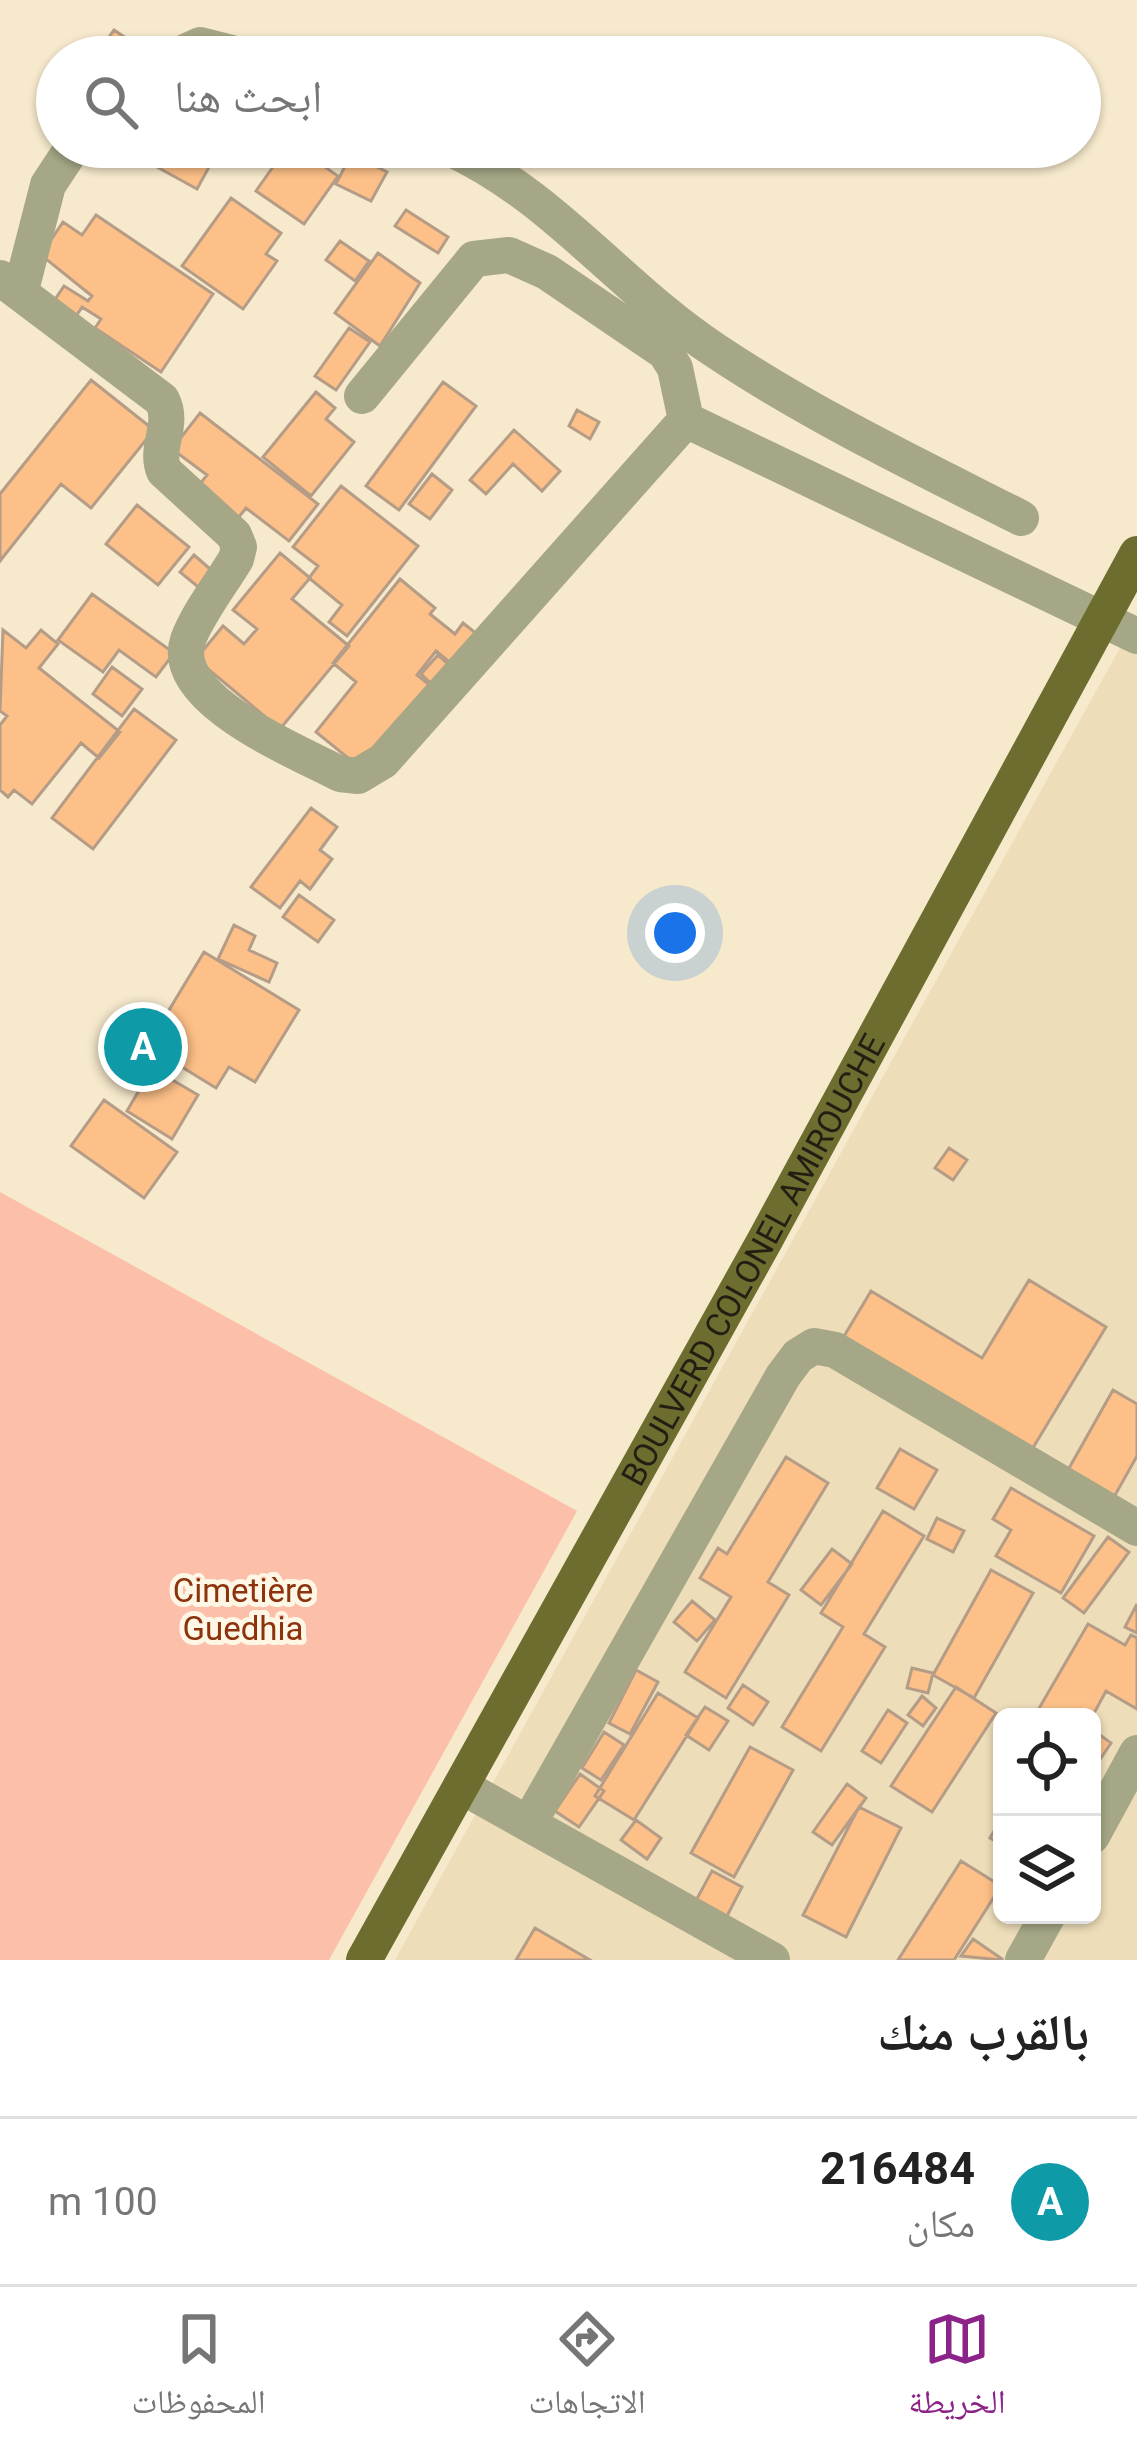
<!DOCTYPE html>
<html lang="ar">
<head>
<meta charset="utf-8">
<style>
  :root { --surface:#fff; --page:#f2f2f2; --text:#222; --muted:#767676; --line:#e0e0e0; --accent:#8c2388 }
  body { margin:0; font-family:Roboto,"Noto Naskh Arabic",sans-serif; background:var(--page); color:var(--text); direction:rtl }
  .controls { position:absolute; right:36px; bottom:36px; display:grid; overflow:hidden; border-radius:18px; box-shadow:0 3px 9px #0004 }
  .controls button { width:108px; height:108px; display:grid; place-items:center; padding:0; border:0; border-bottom:3px solid var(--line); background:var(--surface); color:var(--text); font:60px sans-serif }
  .you { position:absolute; left:675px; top:933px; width:42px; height:42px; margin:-30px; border:9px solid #fff; border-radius:50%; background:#1a73e8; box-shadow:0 0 0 18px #1a73e833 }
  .badge { display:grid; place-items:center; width:78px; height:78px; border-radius:50%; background:var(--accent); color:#fff; font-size:39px; font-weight:700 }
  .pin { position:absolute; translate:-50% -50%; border:6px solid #fff; box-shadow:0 3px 12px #0006 }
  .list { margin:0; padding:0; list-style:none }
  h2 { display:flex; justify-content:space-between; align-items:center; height:156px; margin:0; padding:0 48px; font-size:51px }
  h2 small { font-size:39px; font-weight:400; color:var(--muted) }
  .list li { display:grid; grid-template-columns:78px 1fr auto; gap:36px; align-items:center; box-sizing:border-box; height:168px; padding:0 48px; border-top:3px solid var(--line) }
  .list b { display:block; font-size:45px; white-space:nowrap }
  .list p { margin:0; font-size:39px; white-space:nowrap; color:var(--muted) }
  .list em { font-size:39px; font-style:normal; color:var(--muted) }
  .icon { flex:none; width:66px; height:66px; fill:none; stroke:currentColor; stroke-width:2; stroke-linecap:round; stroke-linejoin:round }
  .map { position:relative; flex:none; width:1137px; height:1960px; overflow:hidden; direction:ltr }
  .search { position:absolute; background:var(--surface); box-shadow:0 3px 9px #0004; left:36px; right:36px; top:36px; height:132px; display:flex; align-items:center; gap:30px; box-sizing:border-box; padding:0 42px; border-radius:66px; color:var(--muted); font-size:45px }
  .sheet { height:324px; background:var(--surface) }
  nav { display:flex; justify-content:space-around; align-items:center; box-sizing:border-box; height:168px; border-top:3px solid var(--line); background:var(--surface); font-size:33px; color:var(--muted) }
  nav a { display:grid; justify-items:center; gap:6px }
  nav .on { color:var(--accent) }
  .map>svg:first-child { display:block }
  .built { fill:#edddb9; fill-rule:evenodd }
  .green { fill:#fcbfa9 }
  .building { fill:#fdc088; stroke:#b49c87; stroke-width:3 }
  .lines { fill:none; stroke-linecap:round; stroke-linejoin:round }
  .minor { stroke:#a5a786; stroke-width:36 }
  .major { stroke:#6c6d2e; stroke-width:36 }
  .labels { text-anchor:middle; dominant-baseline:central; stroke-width:10; stroke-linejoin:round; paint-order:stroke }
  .street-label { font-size:33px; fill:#231e14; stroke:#fff7e5 }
  .park-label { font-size:33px; fill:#8c320c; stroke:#fff7e5 }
</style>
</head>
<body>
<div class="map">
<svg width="1137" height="1960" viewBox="0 0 1137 1960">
  <rect width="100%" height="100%" fill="#f6e9cc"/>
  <path class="built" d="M1137,617V1960H395ZM1002,1717H1092V1915H1002Z"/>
  <path class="green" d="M0,1192L577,1511L329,1960H0Z"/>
  <path class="building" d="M114,30L138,46L131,57H95Z
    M188,147H220L197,189L157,167L167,149L182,157Z
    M287,147H296L338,176L304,224L256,191Z
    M351,154L387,172L371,201L336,184Z
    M231,198L281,233L266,254L277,261L243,309L182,266Z
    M406,210L448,237L438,253L395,226Z
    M96,215L213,294L161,372L95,328L101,319L82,307L73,321L50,307L64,286L88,301L92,296L41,255L63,222L82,235Z
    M340,241L369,261L355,281L326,260Z
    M378,253L420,283L380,346L335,313Z
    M349,328L370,342L336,390L315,376Z
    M91,380L154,430L91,508L61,484L0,561V494Z
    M443,382L476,406L399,510L366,486Z
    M316,392L335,408L326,419L354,442L311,496L263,457Z
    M577,410L599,422L590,439L569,426Z
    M200,413L318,504L289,541L246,508L231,527L191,495L207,475L172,449Z
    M514,430L560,471L542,491L513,464L486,494L470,480Z
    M432,474L452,490L430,519L409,504Z
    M341,486L418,546L347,636L329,622L342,605L309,578L318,566L293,547Z
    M137,505L189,547L158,585L106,544Z
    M280,553L310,578L292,599L349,646L280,729L196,659L223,626L244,644L257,629L233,610Z
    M194,555L217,575L203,591L180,572Z
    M400,579L435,608L430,614L455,634L463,623L482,638L458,669L436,651L417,675L436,690L368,774L316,732L356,682L333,663Z
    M92,594L174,653L156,677L119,650L103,672L58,640Z
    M3,630L26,648L41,630L58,644L39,668L120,732L99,758L81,743L32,804L14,790L8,797L0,790V725L7,716L0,711Z
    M438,655L452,668L435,687L421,674Z
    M112,667L142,689L122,716L93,694Z
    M134,709L176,740L93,849L52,818Z
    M311,808L337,827L320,850L332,859L310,889L300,881L280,908L251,887Z
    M299,895L334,920L318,942L283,917Z
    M234,925L255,936L249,950L277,963L269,982L218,959Z
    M204,952L299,1010L255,1082L229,1067L216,1088L177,1064L184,1053L154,1035Z
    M152,1068L198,1095L172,1139L127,1111Z
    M104,1100L177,1152L144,1198L71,1146Z
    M949,1148L967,1160L953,1180L935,1168Z
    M1029,1280L1106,1327L1028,1456L840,1343L871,1291L982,1358Z
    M1113,1390L1137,1404V1456L1114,1497L1068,1470Z
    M900,1449L937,1470L914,1509L877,1488Z
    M786,1457L828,1483L768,1582L789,1595L726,1698L685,1672L731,1597L700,1578L718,1548L727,1554Z
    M1011,1488L1094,1536L1061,1593L996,1556L1011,1530L993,1519Z
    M883,1511L924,1536L864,1634L885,1647L821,1751L782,1727L843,1627L821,1613Z
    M937,1518L964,1531L953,1552L927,1539Z
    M1108,1537L1129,1552L1084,1613L1063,1598Z
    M832,1549L852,1564L821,1605L801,1590Z
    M991,1570L1033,1593L974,1698L933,1675Z
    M692,1601L715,1620L697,1641L674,1622Z
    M1137,1604V1633L1125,1627Z
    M1088,1624L1125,1645L1131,1635L1137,1638V1709L1106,1691L1092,1717H1034Z
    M912,1668L933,1673L928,1693L907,1688Z
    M636,1670L658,1682L630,1734L609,1723Z
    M743,1685L768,1702L753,1725L728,1708Z
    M956,1687L996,1713L932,1812L891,1786Z
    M658,1693L698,1718L634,1820L595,1796Z
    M922,1696L936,1708L923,1726L908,1715Z
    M705,1707L728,1721L709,1750L686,1735Z
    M888,1710L907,1723L881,1763L862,1751Z
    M1092,1729L1111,1743L1099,1761L1092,1756Z
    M604,1732L624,1745L601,1780L582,1768Z
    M750,1747L793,1770L734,1877L691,1853Z
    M580,1774L604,1791L579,1827L555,1811Z
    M847,1784L866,1798L832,1845L813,1832Z
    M859,1807L901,1828L846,1937L803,1915Z
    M1002,1818V1845L990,1838Z
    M636,1820L661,1838L647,1859L621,1840Z
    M961,1861L1001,1886L954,1960H898Z
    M712,1871L742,1887L725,1920L694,1904Z
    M535,1928L590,1960H516Z
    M973,1939L1002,1959L1001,1960L961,1956Z"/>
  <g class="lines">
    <path class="minor" d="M174,57L200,45L247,57
      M447,147C552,194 621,289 716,351C812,415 918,466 1021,518
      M0,278L162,400C175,425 154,447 164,471L234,535L239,547L236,559C221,584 198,613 188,640C168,700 299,752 340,774L358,776L383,761L686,420L1137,636
      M21,290L48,185L73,147
      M362,396L474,259L509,255L547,272L665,352L675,368L686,420
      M461,1786L772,1960
      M529,1823L783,1376L798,1356L814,1346L835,1350L1137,1528
      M1092,1836L1137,1753
      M1023,1960L1048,1915"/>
    <path class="major" id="s1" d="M364,1960L765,1240L1137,554"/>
  </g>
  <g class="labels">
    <g class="street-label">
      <text stroke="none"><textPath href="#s1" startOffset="801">BOULVERD COLONEL AMIROUCHE</textPath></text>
    </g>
    <g class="park-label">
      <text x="243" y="1590">Cimetière<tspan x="243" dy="38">Guedhia</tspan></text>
    </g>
  </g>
</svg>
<div class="controls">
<button><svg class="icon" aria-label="locate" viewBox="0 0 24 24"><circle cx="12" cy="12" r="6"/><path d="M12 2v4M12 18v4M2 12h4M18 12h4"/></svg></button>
<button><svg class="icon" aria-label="layers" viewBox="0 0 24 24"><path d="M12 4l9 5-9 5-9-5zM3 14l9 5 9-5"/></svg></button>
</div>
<div class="you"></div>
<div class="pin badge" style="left:143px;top:1047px;background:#0f9aa8">A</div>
<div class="search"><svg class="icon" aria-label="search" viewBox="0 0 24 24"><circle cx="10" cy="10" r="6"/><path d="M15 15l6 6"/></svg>ابحث هنا</div>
</div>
<section class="sheet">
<h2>بالقرب منك<small></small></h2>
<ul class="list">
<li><span class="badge" style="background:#0f9aa8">A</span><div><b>216484</b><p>مكان</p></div><em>100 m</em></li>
</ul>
</section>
<nav>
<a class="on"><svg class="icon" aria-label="map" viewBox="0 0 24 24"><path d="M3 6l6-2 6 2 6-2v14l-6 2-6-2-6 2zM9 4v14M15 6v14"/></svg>الخريطة</a>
<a><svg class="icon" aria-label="directions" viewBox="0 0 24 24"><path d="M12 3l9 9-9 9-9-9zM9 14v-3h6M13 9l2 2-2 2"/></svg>الاتجاهات</a>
<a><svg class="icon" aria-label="saved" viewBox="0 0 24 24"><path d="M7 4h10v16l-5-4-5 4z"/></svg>المحفوظات</a>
</nav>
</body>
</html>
